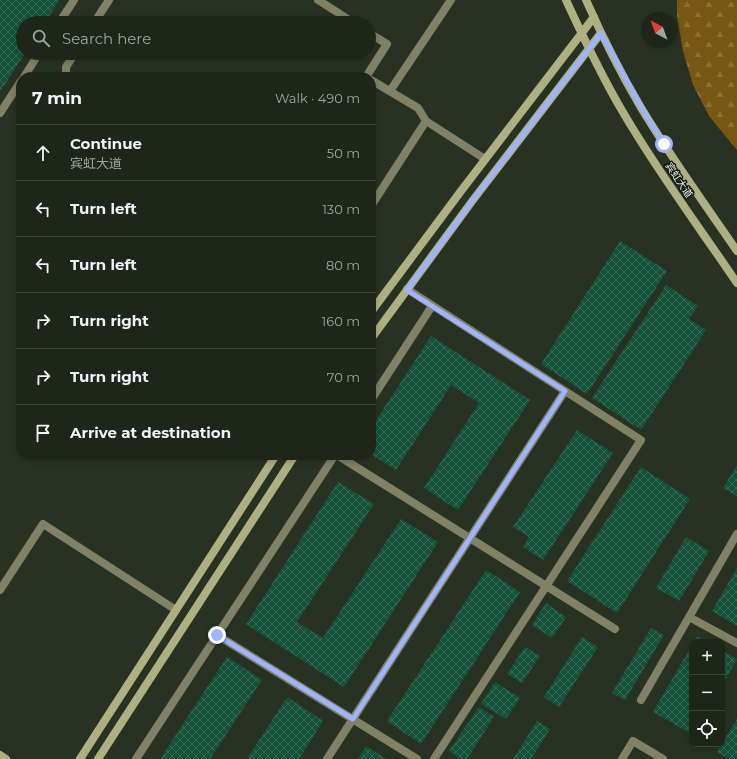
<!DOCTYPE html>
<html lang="en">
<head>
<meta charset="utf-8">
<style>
  :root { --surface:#1e261a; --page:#2b3227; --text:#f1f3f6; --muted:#a1a5a2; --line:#3c4339 }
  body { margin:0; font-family:Montserrat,"Noto Sans SC",sans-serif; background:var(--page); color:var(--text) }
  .controls { position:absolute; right:12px; bottom:12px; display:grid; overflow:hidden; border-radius:8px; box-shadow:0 2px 6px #0003 }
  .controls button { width:36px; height:36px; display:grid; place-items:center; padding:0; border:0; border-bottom:1px solid var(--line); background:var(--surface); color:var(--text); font:20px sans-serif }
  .compass { position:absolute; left:641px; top:12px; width:36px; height:36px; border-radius:50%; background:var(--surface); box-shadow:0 2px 6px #0003; rotate:319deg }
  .stop { position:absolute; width:12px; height:12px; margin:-9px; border:3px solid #a0b3fd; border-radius:50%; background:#fff }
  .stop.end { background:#a0b3fd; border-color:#fff; box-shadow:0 1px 4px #0008 }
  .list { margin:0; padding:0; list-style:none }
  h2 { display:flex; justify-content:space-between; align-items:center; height:52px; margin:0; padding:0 16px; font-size:17px }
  h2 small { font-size:13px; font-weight:400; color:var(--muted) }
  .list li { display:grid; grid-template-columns:26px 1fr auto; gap:12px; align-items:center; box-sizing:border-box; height:56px; padding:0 16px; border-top:1px solid var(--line) }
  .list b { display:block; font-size:15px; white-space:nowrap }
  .list p { margin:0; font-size:13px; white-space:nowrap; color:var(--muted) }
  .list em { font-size:13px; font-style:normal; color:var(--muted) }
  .icon { flex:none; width:22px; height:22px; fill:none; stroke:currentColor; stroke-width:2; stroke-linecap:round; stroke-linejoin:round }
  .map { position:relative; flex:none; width:737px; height:759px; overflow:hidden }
  .search { position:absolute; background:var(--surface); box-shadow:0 2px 6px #0003; left:16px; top:16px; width:360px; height:44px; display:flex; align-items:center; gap:10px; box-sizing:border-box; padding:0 14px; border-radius:22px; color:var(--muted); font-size:15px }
  .panel { position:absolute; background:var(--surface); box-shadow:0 2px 6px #0003; left:16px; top:72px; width:360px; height:388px; border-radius:16px }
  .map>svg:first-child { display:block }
  .forest { fill:url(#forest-firs) }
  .building { fill:url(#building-cross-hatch) }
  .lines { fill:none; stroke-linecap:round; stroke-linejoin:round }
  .lane { stroke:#818165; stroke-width:8 }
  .secondary { stroke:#afb082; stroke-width:8 }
  .route { stroke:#a0b3fd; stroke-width:5 }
  .labels { text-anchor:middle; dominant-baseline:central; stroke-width:3; stroke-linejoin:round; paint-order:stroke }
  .street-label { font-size:10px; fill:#ecf3e9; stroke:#141911 }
</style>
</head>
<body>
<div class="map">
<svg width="737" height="759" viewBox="0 0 737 759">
  <defs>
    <pattern id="forest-firs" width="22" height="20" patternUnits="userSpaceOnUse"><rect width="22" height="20" fill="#785712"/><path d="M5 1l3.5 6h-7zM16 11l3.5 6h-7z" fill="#8b7034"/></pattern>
    <pattern id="building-cross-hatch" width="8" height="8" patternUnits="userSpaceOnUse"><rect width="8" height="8" fill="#14513a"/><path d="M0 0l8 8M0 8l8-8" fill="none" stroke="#366a56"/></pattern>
  </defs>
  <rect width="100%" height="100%" fill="#283223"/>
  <path class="forest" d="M677,0H737V150L709,116L693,85L683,51L677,17Z"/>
  <path class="building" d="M0,0H59L45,23H23V53H25L0,92Z
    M620,241L667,271L587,394L541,364Z
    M666,285L698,306L689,319L706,330L641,430L592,398Z
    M431,336L530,400L458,510L424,488L479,403L451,385L396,470L371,454V428Z
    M577,430L613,453L543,560L523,547L529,537L513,527Z
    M737,465V496L723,488Z
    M641,467L690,499L617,613L567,581Z
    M338,482L374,504L297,622L323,638L401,519L438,542L344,687L246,624Z
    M686,537L709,551L679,601L656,588Z
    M737,568V626L712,611Z
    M486,570L520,592L421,744L387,721Z
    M546,603L566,617L552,638L532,625Z
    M651,628L664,635L625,700L612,693Z
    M697,636L707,642H694Z
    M582,637L598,647L559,707L544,697Z
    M692,645V734L653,712Z
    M525,647L540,656L522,683L507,674Z
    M722,651L737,659L722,686Z
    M227,657L262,680L210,759H160Z
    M495,682L520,698L506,719L481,704Z
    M287,697L323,721L299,759H247Z
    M479,707L494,717L467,759H461L449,751Z
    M737,719V759H729L717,752Z
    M537,721L550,729L531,759H513Z
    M366,746L386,759H358Z"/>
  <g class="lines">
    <path class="lane" d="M318,0L354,23
      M59,23L74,0
      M94,23L109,0
      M24,77L39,53
      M66,77V67L75,53
      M366,77L387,44L369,33
      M371,80L418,108L426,121L485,159
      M390,91L451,0
      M0,113L21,81
      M371,206L426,121
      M407,289L641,440L434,759
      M371,400L432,306
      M337,455L615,629
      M0,590L43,524L176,610
      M689,617L737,643
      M217,635L417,759
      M641,700L737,534
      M136,759L335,455
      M327,759L565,391
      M622,759L633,741L663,759"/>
    <path class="secondary" d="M566,0C584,39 602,77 624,114C658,172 699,227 737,283
      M586,0C602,36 620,72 640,106C670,156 704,203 737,251
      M371,312L461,191L594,17
      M371,339L473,200L601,33
      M0,755L6,759
      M80,759L276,455
      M98,759L295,455"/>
  </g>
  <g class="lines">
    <path class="route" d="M217,635L353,719L565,391L407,290L473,200L601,33L640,105L664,144"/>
  </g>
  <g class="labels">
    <g class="street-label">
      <text transform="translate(679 180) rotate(56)">宾虹大道</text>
    </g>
  </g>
</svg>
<div class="controls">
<button>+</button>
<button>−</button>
<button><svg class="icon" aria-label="locate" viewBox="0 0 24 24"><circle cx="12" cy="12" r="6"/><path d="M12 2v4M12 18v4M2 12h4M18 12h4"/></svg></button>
</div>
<svg class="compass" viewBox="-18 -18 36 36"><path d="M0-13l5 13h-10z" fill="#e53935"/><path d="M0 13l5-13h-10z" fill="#a1a5a2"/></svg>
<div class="stop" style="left:664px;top:144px"></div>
<div class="stop end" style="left:217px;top:635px"></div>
<div class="search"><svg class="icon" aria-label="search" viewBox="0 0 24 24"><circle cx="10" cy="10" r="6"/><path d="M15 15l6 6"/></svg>Search here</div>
<section class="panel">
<h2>7 min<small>Walk · 490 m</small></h2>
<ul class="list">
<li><svg class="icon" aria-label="ahead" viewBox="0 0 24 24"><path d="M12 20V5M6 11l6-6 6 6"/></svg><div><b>Continue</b><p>宾虹大道</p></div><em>50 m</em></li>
<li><svg class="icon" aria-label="left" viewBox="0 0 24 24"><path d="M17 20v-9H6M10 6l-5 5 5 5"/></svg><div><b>Turn left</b></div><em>130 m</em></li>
<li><svg class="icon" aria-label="left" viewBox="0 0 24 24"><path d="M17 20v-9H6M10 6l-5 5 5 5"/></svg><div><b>Turn left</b></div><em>80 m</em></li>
<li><svg class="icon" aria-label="right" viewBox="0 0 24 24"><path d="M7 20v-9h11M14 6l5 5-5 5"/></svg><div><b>Turn right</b></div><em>160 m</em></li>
<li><svg class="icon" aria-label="right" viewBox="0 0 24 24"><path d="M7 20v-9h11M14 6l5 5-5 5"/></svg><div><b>Turn right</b></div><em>70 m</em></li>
<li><svg class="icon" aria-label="arrive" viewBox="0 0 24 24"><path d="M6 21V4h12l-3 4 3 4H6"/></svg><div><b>Arrive at destination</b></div></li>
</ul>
</section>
</div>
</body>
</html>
